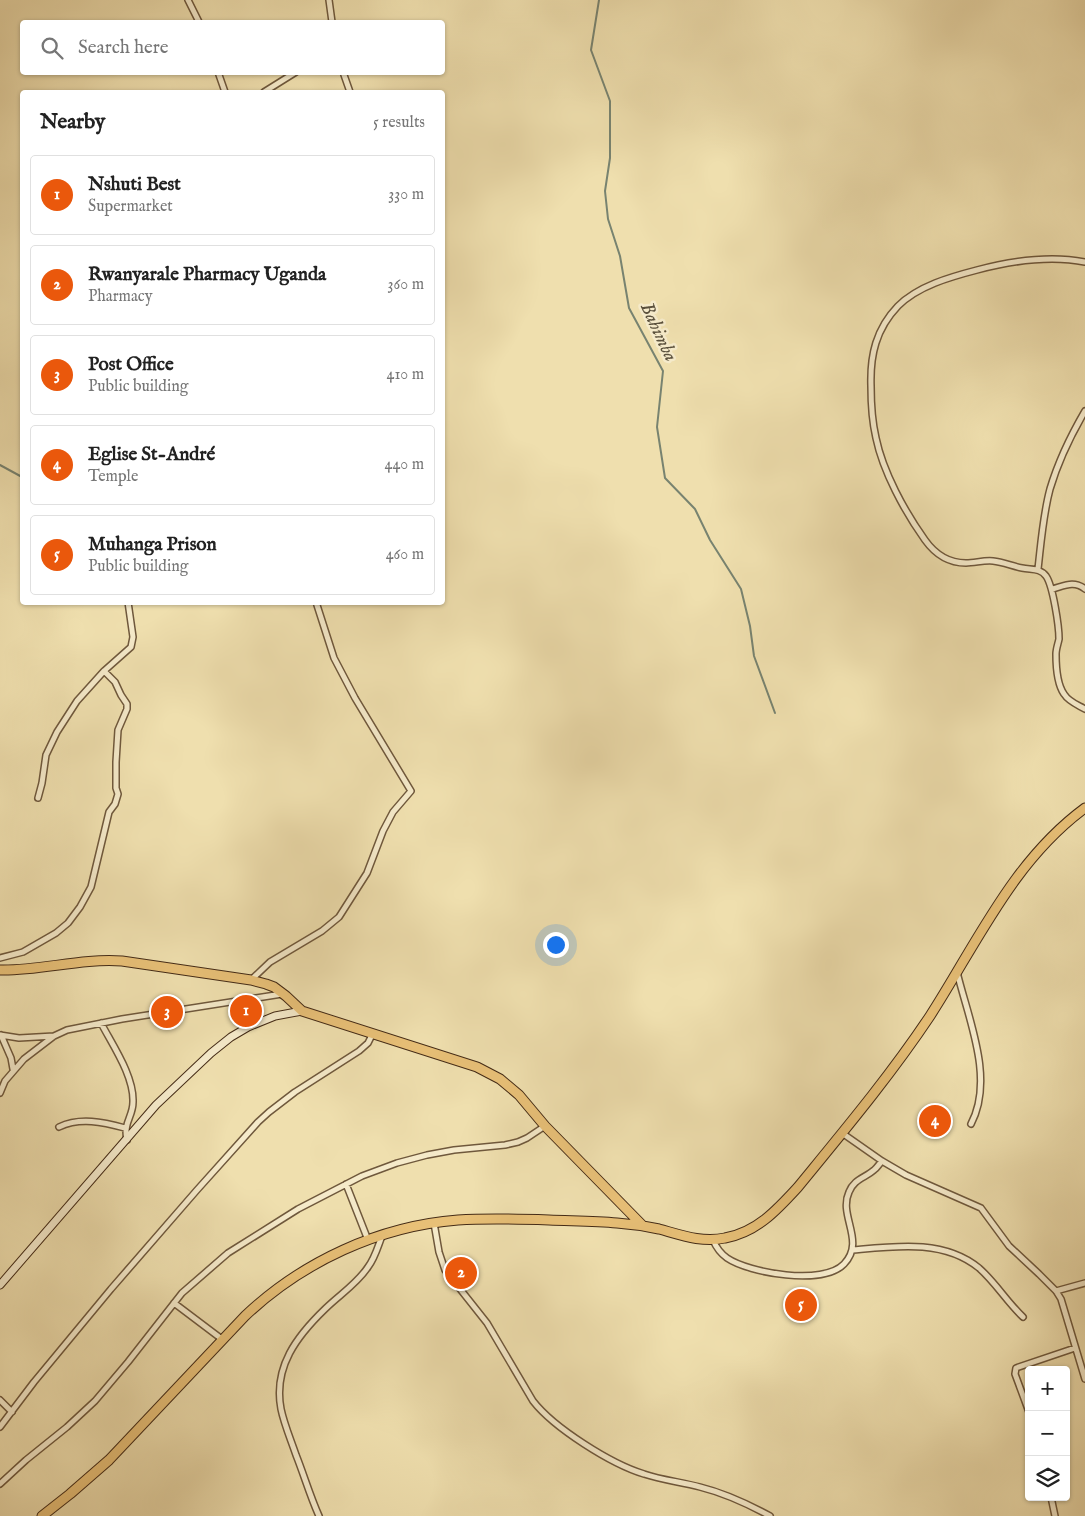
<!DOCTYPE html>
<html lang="en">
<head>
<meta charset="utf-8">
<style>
  :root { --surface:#fff; --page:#f2f2f2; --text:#222; --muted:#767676; --line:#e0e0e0; --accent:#ea580c }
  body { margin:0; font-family:"IM FELL English",serif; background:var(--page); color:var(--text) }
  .controls { position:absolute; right:15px; bottom:15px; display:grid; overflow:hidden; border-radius:5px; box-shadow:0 1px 4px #0004 }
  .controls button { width:45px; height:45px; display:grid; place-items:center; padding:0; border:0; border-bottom:1px solid var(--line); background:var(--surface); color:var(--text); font:25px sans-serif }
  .you { position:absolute; left:555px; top:944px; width:18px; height:18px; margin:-12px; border:4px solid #fff; border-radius:50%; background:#1a73e8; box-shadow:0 0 0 8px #1a73e833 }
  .badge { display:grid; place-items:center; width:32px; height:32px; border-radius:50%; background:var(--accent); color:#fff; font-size:16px; font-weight:700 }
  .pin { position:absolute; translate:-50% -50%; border:2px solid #fff; box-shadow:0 1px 5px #0006 }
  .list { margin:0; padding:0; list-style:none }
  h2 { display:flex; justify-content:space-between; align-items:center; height:65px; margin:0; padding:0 20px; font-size:21px }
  h2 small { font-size:16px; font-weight:400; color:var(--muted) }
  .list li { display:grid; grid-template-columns:32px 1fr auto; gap:15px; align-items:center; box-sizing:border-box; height:80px; margin:0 10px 10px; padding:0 10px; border:1px solid var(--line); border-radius:5px }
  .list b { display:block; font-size:19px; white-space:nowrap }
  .list p { margin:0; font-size:16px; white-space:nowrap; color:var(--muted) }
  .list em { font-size:16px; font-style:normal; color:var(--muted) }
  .icon { flex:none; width:28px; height:28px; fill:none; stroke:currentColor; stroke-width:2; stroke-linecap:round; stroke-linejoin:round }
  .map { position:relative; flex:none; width:1085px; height:1516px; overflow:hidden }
  .search { position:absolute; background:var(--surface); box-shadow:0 1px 4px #0004; left:20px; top:20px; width:425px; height:55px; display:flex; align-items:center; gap:12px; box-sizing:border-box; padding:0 18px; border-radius:5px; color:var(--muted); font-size:19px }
  .panel { position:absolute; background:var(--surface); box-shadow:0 1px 4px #0004; left:20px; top:90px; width:425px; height:515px; border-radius:5px }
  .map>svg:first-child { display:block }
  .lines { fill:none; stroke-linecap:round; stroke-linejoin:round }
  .stream { stroke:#788370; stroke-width:2 }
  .street-casing { stroke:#6f583c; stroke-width:8 }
  .secondary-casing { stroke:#442b16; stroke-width:9 }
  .highway-casing { stroke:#442b16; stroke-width:11 }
  .street { stroke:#f5eaca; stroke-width:5 }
  .secondary { stroke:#f5eaca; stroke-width:7 }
  .highway { stroke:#e8c077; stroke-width:9 }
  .labels { text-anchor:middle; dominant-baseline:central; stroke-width:5; stroke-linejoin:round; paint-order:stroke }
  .water-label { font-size:19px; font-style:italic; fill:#5a503c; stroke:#f5eaca }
</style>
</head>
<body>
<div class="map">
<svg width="1085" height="1516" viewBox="0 0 1085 1516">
  <rect width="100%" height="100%" fill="#efdfae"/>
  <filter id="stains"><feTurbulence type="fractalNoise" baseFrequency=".004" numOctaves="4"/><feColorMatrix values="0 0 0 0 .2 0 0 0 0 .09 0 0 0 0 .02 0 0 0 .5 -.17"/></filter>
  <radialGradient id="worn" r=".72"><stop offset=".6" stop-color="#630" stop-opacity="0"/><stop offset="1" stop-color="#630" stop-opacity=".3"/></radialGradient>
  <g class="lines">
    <path class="stream" d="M599,0L591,50L610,101V158L605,191L608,219L620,256L629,308L663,371L657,427L665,478L695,509L710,540L741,589L750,626L754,656L775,713
      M0,465L22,477"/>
    <defs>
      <path id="street" d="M188,0L199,22
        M329,0L332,22
        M218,72L225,92
        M343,72L350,92
        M264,92L296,72
        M1085,262C1049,255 1011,261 977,270C950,277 918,286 898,306C876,329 870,355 871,386C871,403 872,421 876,438C883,472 905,512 925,540C935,554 949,563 966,563C975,563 984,560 993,561C1003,562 1012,566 1022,568C1032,570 1040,568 1046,576C1053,586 1059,626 1059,639C1058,644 1056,649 1056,654C1056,665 1057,684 1064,694C1069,702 1078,705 1085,709
        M1038,569C1041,543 1043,515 1050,489C1058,462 1071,435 1085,411
        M1052,589C1064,586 1074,580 1085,589
        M38,798L42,783L46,755L57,732L77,701L104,671
        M0,958L23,952L56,933L68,923L80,907L91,887L109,812L115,804L118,794L116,788V762L118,730L127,709V704L121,695L115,682L104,671L131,647L133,637L128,602
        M957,972C968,1018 995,1079 971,1124
        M251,980L270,962L322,931L339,917L367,873L383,831L393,812L411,791L355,698L334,658L316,602
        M101,1023C113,1046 134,1076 133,1102C133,1117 123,1122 127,1140
        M0,1035L19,1038L54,1036
        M1,1035L11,1058L13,1069
        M0,1093L5,1081L24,1059L54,1036L67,1030L122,1019L282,994
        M59,1127C80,1117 103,1122 125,1128
        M842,1133L882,1161L906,1175L981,1208L1009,1246L1039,1274L1056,1291L1061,1299L1085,1379
        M346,1184L368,1240
        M434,1223L439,1252L445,1270L487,1323L533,1401C554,1428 611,1464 644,1474C662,1480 681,1482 700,1487C724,1493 748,1504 770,1516
        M713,1240C716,1247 720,1253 727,1258C749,1273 823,1286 844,1264C866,1241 838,1216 849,1192C854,1179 865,1178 874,1170C877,1168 879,1164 882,1161
        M853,1250C895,1246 944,1239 979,1268C996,1283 1007,1302 1023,1317
        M1056,1291L1085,1283
        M174,1303L223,1340
        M0,1400L12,1412
        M1029,1412L1015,1374L1016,1368L1075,1348
        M0,1427L34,1382L111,1289L197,1190L258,1122L269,1112L295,1092L359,1051L368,1043L373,1033
        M0,1484L26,1460L67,1427L95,1401L128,1362L182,1293L228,1253L298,1209L362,1176L397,1163L427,1155L454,1150L505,1145L518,1142L527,1138L545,1126
        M1051,1497L1055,1516
        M319,1516C310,1496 304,1475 296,1455C291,1440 284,1424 281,1409C273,1367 297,1336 325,1309C339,1295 357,1284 368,1267C375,1258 378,1246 382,1236"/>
      <path id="secondary" d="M0,1285L156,1105L211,1053L231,1037L248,1027L275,1016L302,1011"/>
      <path id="highway" d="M0,970C41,971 80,958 122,961L251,980L266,984L274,987L286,996L302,1011L477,1067L500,1079L519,1095L545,1126L643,1226
        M42,1516L70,1494L109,1460L245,1316C302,1262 379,1226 458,1220C489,1218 519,1219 549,1220C572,1221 595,1221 617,1223C631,1224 645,1226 659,1229C681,1235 702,1243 725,1238C757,1232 777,1210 798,1187C843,1132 890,1076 930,1016C977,943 1013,861 1085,808"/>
    </defs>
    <use href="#street" class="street-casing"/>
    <use href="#secondary" class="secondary-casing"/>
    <use href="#highway" class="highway-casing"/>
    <use href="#street" class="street"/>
    <use href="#secondary" class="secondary"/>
    <use href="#highway" class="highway"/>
  </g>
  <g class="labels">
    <g class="water-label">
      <text transform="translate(658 332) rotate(65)">Bahimba</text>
    </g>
  </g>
  <rect width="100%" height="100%" filter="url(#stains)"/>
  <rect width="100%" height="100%" fill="url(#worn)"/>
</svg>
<div class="controls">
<button>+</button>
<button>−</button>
<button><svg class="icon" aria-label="layers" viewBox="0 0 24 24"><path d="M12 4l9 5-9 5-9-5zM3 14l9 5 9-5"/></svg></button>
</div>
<div class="you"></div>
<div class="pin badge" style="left:246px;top:1011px">1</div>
<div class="pin badge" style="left:461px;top:1273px">2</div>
<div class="pin badge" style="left:167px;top:1012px">3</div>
<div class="pin badge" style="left:935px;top:1121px">4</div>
<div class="pin badge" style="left:801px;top:1305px">5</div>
<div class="search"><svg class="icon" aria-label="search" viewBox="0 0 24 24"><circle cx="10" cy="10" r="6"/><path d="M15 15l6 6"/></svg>Search here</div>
<section class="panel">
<h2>Nearby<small>5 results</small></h2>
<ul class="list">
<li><span class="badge">1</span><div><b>Nshuti Best</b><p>Supermarket</p></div><em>330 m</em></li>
<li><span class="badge">2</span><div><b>Rwanyarale Pharmacy Uganda</b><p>Pharmacy</p></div><em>360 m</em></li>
<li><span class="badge">3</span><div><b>Post Office</b><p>Public building</p></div><em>410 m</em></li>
<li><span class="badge">4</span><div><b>Eglise St-André</b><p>Temple</p></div><em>440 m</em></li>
<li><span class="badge">5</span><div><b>Muhanga Prison</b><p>Public building</p></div><em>460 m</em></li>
</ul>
</section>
</div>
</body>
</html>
